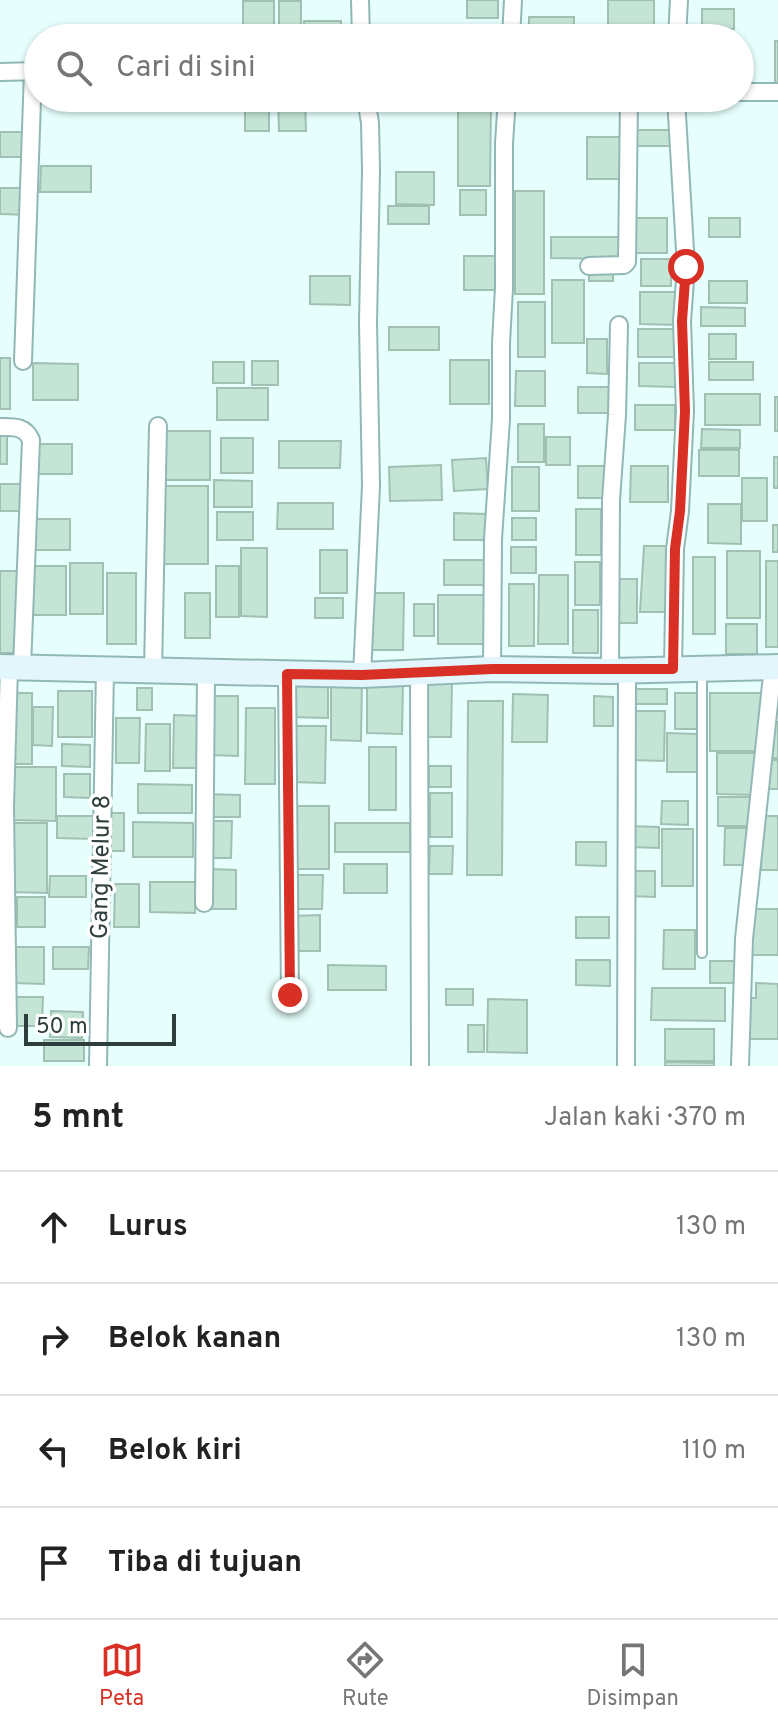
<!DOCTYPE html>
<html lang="id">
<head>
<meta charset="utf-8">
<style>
  :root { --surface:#fff; --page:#f6f6f6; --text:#222; --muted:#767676; --line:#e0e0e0; --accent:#d93025 }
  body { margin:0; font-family:Overpass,sans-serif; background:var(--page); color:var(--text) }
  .scale { position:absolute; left:24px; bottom:20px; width:152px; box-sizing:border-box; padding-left:8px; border:4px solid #2e3e3d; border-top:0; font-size:22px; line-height:28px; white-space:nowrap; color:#2e3e3d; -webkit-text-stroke:6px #fff; paint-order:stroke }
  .stop { position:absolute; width:24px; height:24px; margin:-18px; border:6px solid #d93025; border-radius:50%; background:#fff }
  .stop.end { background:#d93025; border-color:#fff; box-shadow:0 2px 8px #0008 }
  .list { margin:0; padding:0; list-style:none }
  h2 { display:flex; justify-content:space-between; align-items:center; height:104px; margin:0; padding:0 32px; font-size:34px }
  h2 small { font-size:26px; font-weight:400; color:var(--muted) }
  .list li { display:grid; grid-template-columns:52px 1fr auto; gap:24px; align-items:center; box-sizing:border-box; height:112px; padding:0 32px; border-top:2px solid var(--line) }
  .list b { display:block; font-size:30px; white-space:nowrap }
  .list em { font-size:26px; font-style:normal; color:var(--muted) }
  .icon { flex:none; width:44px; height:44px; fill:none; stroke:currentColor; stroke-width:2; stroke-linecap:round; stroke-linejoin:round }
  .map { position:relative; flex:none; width:778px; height:1066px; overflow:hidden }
  .search { position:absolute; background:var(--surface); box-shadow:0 2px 6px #0004; left:24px; right:24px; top:24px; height:88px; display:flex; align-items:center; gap:20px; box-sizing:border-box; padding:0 28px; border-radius:44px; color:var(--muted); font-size:30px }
  .sheet { height:552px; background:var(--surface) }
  nav { display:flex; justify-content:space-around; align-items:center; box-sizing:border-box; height:112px; border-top:2px solid var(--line); background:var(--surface); font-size:22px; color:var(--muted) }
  nav a { display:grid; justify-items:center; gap:4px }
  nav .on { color:var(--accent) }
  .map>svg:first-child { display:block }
  .building { fill:#c4e5d5; stroke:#a0c1b2; stroke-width:2 }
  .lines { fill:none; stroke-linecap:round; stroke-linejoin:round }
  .lane-casing { stroke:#92b8b6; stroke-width:12 }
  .street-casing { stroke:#92b8b6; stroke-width:20 }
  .secondary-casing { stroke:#92b8b6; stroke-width:28 }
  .lane { stroke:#fff; stroke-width:8 }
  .street { stroke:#fff; stroke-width:16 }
  .secondary { stroke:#e3f6fb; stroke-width:24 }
  .route { stroke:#d93025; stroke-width:10 }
  .labels { text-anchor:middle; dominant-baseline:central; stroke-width:7; stroke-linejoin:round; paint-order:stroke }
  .street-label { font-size:24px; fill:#2e3e3d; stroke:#fff }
</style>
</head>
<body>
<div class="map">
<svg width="778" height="1066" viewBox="0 0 778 1066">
  <rect width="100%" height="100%" fill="#e6fefc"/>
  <path class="building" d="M467,0H498V18H467Z
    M608,0H654V26H608Z
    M243,1H274V38H243Z
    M279,1H301V38H279Z
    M702,9H734V29H702Z
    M529,17H574V38H529Z
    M304,21H341V38H304Z
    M775,41H778V83H775Z
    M278,98H305L306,131H279Z
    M245,99H269V131H245Z
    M458,102H491L490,186H458Z
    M632,130H671V146H631Z
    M0,132H30V157H0Z
    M587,137H625V179H587Z
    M41,166H91V192H40Z
    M396,172H434V205L396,204Z
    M0,188H29V215L0,214Z
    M460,190H486V215H460Z
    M515,191H544V294H515Z
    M388,206H429V224H388Z
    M631,218H667V253H631Z
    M709,218H740V237H709Z
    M551,237H622V259L551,258Z
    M464,256H496L495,290H464Z
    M641,259H671V286H641Z
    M589,270H613V281H589Z
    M310,276H350V305L310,304Z
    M552,280H584V343H552Z
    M709,281H747V303H709Z
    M640,292H678V325L640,324Z
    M518,302H545V357H518Z
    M701,307L745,308V326H701Z
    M389,327H439V350H389Z
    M638,329H676V357H638Z
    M709,334H736V359H709Z
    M587,339H607V374L587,373Z
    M0,358H10V409H0Z
    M450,360H489V404H450Z
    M252,361H278V385H252Z
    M213,362H244V383H213Z
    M709,362H753V380H709Z
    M33,363L78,364V400H33Z
    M639,363H676V387L639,386Z
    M516,371H545V406H515Z
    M578,387H610L609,413H578Z
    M217,388H268V420H217Z
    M705,394H760V425H705Z
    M775,397H778V431H775Z
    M635,405H675V430H635Z
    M518,424H544V462H518Z
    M702,429L740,430V448H701Z
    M160,431H210V480H160Z
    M0,432H7V464H0Z
    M546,437H570V465H546Z
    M221,438H253V473H221Z
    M279,441H341L340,468H279Z
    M37,444H72V474H37Z
    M699,450H739V476H699Z
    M774,457H778V488H774Z
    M486,458L488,489L454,491L452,460Z
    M441,465L442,500L390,501L389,467Z
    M578,466H606V498H578Z
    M631,466H668V502H630Z
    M512,467H539V511H512Z
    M742,478H767V521H742Z
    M214,480L252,481V507H214Z
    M0,484H23V511H0Z
    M160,486H208V564H159Z
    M278,503H333V529H277Z
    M708,504H741V544L708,543Z
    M576,509H601V555H576Z
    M217,512H253V540H217Z
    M454,513L486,514V540H454Z
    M512,518H536V540H512Z
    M32,519H70V550H32Z
    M773,525H778V552H773Z
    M644,546H670V612H640Z
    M511,547H536V573H511Z
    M241,548H267V617L241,616Z
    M320,550H347V593H320Z
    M727,551H760V618H727Z
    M693,557H715V634H693Z
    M444,560H487V585H444Z
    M766,561H778V647H766Z
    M575,562H600V605H575Z
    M70,563H103V614H70Z
    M28,566H66V615H28Z
    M216,566H239V617H216Z
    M0,571H21V653H0Z
    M107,573H136V644H107Z
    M539,575H568V644H538Z
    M617,579H637V623H617Z
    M509,584H534V646H509Z
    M185,593H210V638H185Z
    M370,593H404L403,650H370Z
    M438,595H484V644H438Z
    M315,598H343V618H315Z
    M414,604H434V636H414Z
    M573,610H598V653H573Z
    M726,624H757V654H726Z
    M331,678H362L361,741L331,740Z
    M427,680L452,681L451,737H427Z
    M367,682L403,683L402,734L367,733Z
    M290,683L328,684V718L290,717Z
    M137,688H152V710H137Z
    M633,689H667V704H633Z
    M58,691H92V737H58Z
    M11,693H32V764H10Z
    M675,693H697V729H675Z
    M710,693H763L762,751H710Z
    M513,694L548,695L547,742H512Z
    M208,696H238V756L208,755Z
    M594,696L613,697V726H594Z
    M468,701H503L502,875H467Z
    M33,707H53L52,746L33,745Z
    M246,708H275V784H245Z
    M633,711H665L664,761L632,760Z
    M174,715L202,716V768H173Z
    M116,718H140L139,763H116Z
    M768,722H778V758H768Z
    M146,724H170V771H145Z
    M292,726H326L325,783L291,782Z
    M667,733L698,734V772H667Z
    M62,744L90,745V767L62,766Z
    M369,747H396V810H369Z
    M717,753H757V795L717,794Z
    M768,760H778V789H768Z
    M429,766H451V787H429Z
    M10,767H56V821L10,820Z
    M64,774H90V798L64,797Z
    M138,784L192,785V813H138Z
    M430,793H452V837H430Z
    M206,794L240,795V817H206Z
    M718,797H753V826H718Z
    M662,801H688V825L661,824Z
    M294,806H329V869H293Z
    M106,813H124V851H106Z
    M57,816H94V839L57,838Z
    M762,816H778V870H761Z
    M204,821H232L231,858H204Z
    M133,822L193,823V857H133Z
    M9,823H47V893L9,892Z
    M335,823H410V852H335Z
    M630,826L659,827V848L630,847Z
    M725,828H751L750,865H724Z
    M662,829H693V886H662Z
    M576,842H606V866L576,865Z
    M430,846H453L452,874H429Z
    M344,864H387V893H344Z
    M210,869L236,870V909H209Z
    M628,871H655V897L628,896Z
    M291,875H323L322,909H291Z
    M50,876H86V897H49Z
    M150,882H195V913L150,912Z
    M115,884H139V927H114Z
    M17,897H45V927H17Z
    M751,909H778V955H751Z
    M320,915V951H294V916Z
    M576,917H609V938H576Z
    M664,930H695V969H663Z
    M13,947H44V984L13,983Z
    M53,947H89L88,969H53Z
    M576,960H610V986L576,985Z
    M710,961H736V983H710Z
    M328,965L386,966V990H328Z
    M756,983L778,984V1039H747L748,998H756Z
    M652,988H725V1021L651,1020Z
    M446,989H473V1005H446Z
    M12,997H43L42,1026H12Z
    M488,999L527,1000V1053L487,1052Z
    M51,1011L83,1012L82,1038L50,1037Z
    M468,1025H484V1052H468Z
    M665,1029H714V1061H665Z
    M44,1040H84V1061H44Z
    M665,1062L714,1063V1066H665Z"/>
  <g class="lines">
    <defs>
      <path id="lane" d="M702,670V953"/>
      <path id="street" d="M360,0L361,38
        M511,38L513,0
        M677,38L679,0
        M0,72L38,71
        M740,92H778
        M589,266L624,265L627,262L629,98
        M23,361L33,71
        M0,427C14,427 25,426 31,440L22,667
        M492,669L493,539L501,419V343L504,288V143L507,98
        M673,669L675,549L680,511L685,411L682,321L686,267L676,98
        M153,671L158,426
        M610,671L611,500L617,415L619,325
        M419,673L420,1066
        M287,674L290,995
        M362,675L371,486L368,323L371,170L370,123L366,98
        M204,903L206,673
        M8,1028L5,807L9,667
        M98,1066L105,669
        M626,1066L627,671
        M740,1066L744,939L773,666"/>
      <path id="secondary" d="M0,667L362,675L492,669L610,671L778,667"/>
    </defs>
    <use href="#lane" class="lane-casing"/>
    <use href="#street" class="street-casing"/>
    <use href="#secondary" class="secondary-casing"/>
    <use href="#lane" class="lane"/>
    <use href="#street" class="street"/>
    <use href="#secondary" class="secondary"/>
  </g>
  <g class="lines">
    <path class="route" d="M290,995L287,674L362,675L492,669H673L675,549L680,511L685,411L682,321L686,267"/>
  </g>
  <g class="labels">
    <g class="street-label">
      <text transform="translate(102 867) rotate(-89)">Gang Melur 8</text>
    </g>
  </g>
</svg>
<div class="scale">50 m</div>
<div class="stop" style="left:686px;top:267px"></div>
<div class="stop end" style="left:290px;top:995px"></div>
<div class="search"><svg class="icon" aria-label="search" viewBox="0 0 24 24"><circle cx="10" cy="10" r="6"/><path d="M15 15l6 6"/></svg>Cari di sini</div>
</div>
<section class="sheet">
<h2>5 mnt<small>Jalan kaki · 370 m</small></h2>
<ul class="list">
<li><svg class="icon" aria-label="ahead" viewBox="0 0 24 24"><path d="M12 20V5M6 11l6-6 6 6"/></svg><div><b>Lurus</b></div><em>130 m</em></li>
<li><svg class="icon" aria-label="right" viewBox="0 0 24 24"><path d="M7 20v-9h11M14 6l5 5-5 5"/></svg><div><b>Belok kanan</b></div><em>130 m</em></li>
<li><svg class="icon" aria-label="left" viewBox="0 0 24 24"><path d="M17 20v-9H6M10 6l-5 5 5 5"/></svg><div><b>Belok kiri</b></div><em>110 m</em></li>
<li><svg class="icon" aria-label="arrive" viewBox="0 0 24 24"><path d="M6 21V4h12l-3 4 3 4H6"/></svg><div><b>Tiba di tujuan</b></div></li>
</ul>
</section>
<nav>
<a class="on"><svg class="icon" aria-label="map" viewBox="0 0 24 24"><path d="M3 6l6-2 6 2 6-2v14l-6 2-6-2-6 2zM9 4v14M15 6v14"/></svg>Peta</a>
<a><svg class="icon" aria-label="directions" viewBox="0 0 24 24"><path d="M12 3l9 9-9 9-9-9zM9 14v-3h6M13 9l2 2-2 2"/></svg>Rute</a>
<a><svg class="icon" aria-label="saved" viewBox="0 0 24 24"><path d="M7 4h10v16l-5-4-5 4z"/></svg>Disimpan</a>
</nav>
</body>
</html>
